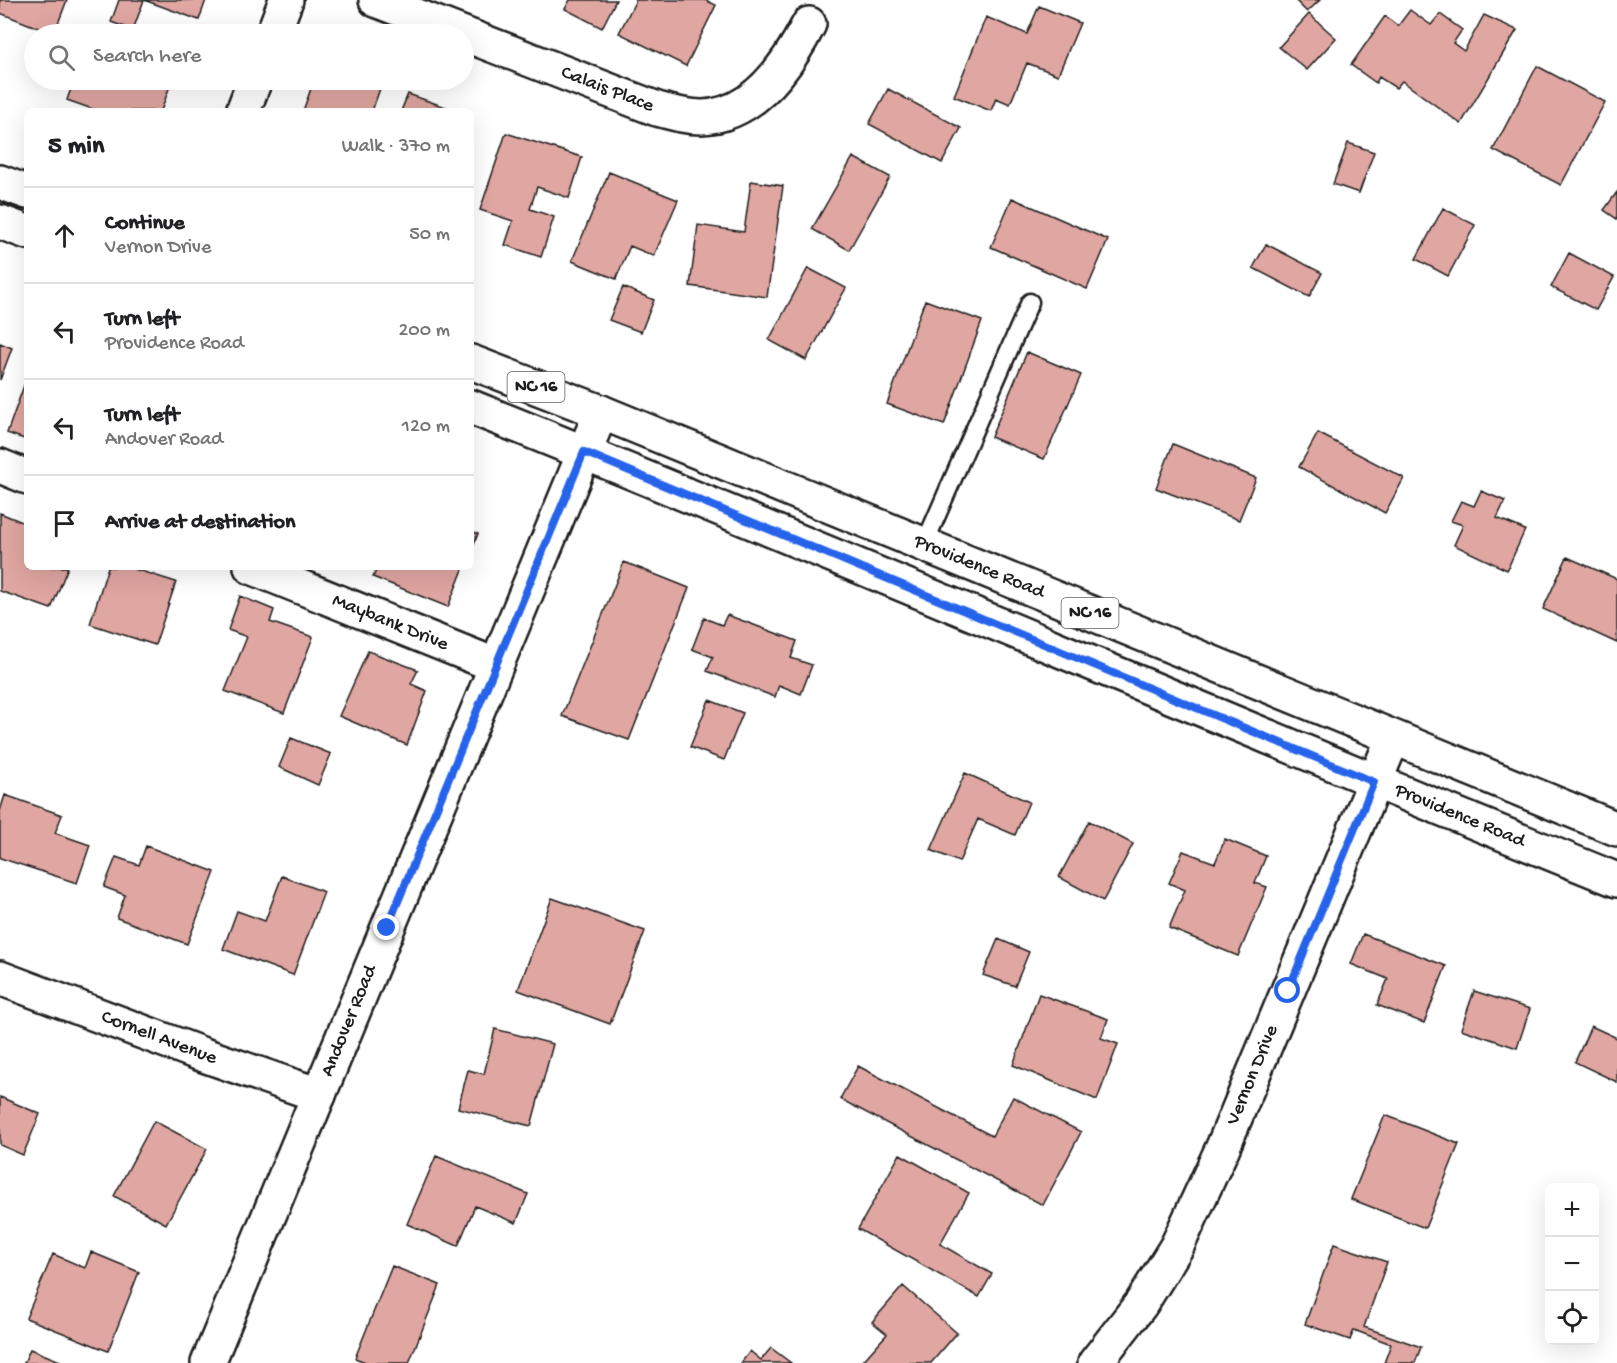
<!DOCTYPE html>
<html lang="en">
<head>
<meta charset="utf-8">
<style>
  :root { --surface:#fff; --page:#f2f2f2; --text:#202124; --muted:#757577; --line:#e0e0e0 }
  body { margin:0; font-family:"Gochi Hand",sans-serif; background:var(--page); color:var(--text) }
  .controls { position:absolute; right:18px; bottom:18px; display:grid; overflow:hidden; border-radius:9px; box-shadow:0 6px 24px #0002 }
  .controls button { width:54px; height:54px; display:grid; place-items:center; padding:0; border:0; border-bottom:2px solid var(--line); background:var(--surface); color:var(--text); font:30px sans-serif }
  .stop { position:absolute; width:18px; height:18px; margin:-14px; border:4px solid #2563eb; border-radius:50%; background:#fff }
  .stop.end { background:#2563eb; border-color:#fff; box-shadow:0 2px 6px #0008 }
  .list { margin:0; padding:0; list-style:none }
  h2 { display:flex; justify-content:space-between; align-items:center; height:78px; margin:0; padding:0 24px; font-size:26px }
  h2 small { font-size:20px; font-weight:400; color:var(--muted) }
  .list li { display:grid; grid-template-columns:39px 1fr auto; gap:18px; align-items:center; box-sizing:border-box; height:96px; padding:0 24px; border-top:2px solid var(--line) }
  .list b { display:block; font-size:22px; white-space:nowrap }
  .list p { margin:0; font-size:20px; white-space:nowrap; color:var(--muted) }
  .list em { font-size:20px; font-style:normal; color:var(--muted) }
  .icon { flex:none; width:33px; height:33px; fill:none; stroke:currentColor; stroke-width:2; stroke-linecap:round; stroke-linejoin:round }
  .map { position:relative; flex:none; width:1617px; height:1363px; overflow:hidden }
  .search { position:absolute; background:var(--surface); box-shadow:0 6px 24px #0002; left:24px; top:24px; width:450px; height:66px; display:flex; align-items:center; gap:15px; box-sizing:border-box; padding:0 21px; border-radius:33px; color:var(--muted); font-size:22px }
  .panel { position:absolute; background:var(--surface); box-shadow:0 6px 24px #0002; left:24px; top:108px; width:450px; height:462px; border-radius:9px }
  .map>svg:first-child { display:block }
  .building { fill:#e0a6a1; stroke:#1c1c1c; stroke-width:1.5 }
  .lines { fill:none; stroke-linecap:round; stroke-linejoin:round }
  .lane-casing { stroke:#1c1c1c; stroke-width:21 }
  .street-casing { stroke:#1c1c1c; stroke-width:38 }
  .primary-casing { stroke:#1c1c1c; stroke-width:38 }
  .lane { stroke:#fff; stroke-width:16 }
  .street { stroke:#fff; stroke-width:33 }
  .primary { stroke:#fff; stroke-width:33 }
  .route { stroke:#2563eb; stroke-width:8 }
  .labels { text-anchor:middle; dominant-baseline:central; stroke-width:4.5; stroke-linejoin:round; paint-order:stroke }
  .shield { fill:#fff; stroke:#606060; stroke-width:1.5 }
  .shield-label { font-size:18px; font-weight:bold; fill:#1c1c1c }
  .street-label { font-size:20px; fill:#1c1c1c; stroke:#fff }
</style>
</head>
<body>
<div class="map">
<svg width="1617" height="1363" viewBox="0 0 1617 1363">
  <rect width="100%" height="100%" fill="#fff"/>
  <filter id="ink" filterUnits="userSpaceOnUse"><feTurbulence type="fractalNoise" baseFrequency=".0167" numOctaves="2"/><feDisplacementMap in="SourceGraphic" scale="12" xChannelSelector="R" yChannelSelector="G"/><feConvolveMatrix kernelMatrix="1 2 1 2 8 2 1 2 1" color-interpolation-filters="sRGB"/></filter>
  <g filter="url(#ink)">
    <path class="building" d="M0,0H67L54,34L0,13Z
      M119,0H144L133,30L111,22Z
      M144,0H206L199,20Z
      M570,0H616L602,28L565,9Z
      M636,0H705L716,5L686,66L619,33Z
      M1295,0H1320L1307,12Z
      M1039,6L1080,23L1058,75L1027,63L1010,104L996,98L991,111L954,96L986,17L1027,34Z
      M1410,10L1431,25L1440,14L1462,30L1453,43L1464,51L1484,15L1517,30L1461,124L1402,81L1396,88L1379,77L1376,83L1351,65L1385,16L1398,26Z
      M1309,14L1336,38L1307,70L1279,47Z
      M1537,66L1605,102L1561,185L1493,150Z
      M74,80H111L126,85L128,80H172L161,111H98L67,100Z
      M314,80H372L382,83L372,111H303Z
      M888,89L961,128L942,163L869,124Z
      M408,94L457,111H401Z
      M506,133L582,157L569,198L537,187L530,209L554,217L541,257L505,245L513,221L480,210Z
      M1348,143L1374,152L1359,193L1333,184Z
      M853,157L890,177L849,250L812,229Z
      M609,172L678,200L654,256L630,246L616,279L572,261Z
      M751,181L783,186L767,297L690,286L698,225L744,232Z
      M1617,192V219L1604,210Z
      M1012,198L1108,240L1087,289L991,247Z
      M1443,208L1475,225L1448,276L1416,259Z
      M1266,244L1322,273L1309,297L1253,268Z
      M1569,253L1614,277L1596,310L1551,287Z
      M808,268L846,288L806,360L769,340Z
      M623,287L654,300L641,332L609,320Z
      M925,300L982,321L944,425L887,404Z
      M0,343L12,348L0,380Z
      M1027,352L1081,375L1044,459L991,437Z
      M27,377V440L7,433Z
      M1318,433L1404,478L1385,513L1299,467Z
      M1173,444L1256,478L1239,520L1156,488Z
      M1481,491L1505,501L1497,518L1525,530L1507,570L1454,545L1463,525L1451,521L1461,501L1474,506Z
      M0,513L27,524V567H68L51,609L0,591Z
      M471,531L478,534L471,551Z
      M1567,557L1617,579V643L1543,609Z
      M624,562L689,588L629,740L562,716Z
      M108,567H128L176,582L155,645L90,624Z
      M378,567H464L448,607L373,577Z
      M240,596L274,610L270,622L313,637L284,713L225,691L247,637L228,630Z
      M727,615L797,641L791,658L812,665L801,694L779,685L775,697L707,671L713,657L692,649L704,618L722,625Z
      M368,651L418,670L411,684L427,691L407,745L339,716Z
      M709,700L743,713L724,760L690,747Z
      M291,738L331,754L318,785L279,767Z
      M965,773L1029,802L1015,835L978,819L959,862L931,850Z
      M5,795L62,815L55,833L90,845L77,883L0,858V811Z
      M1089,821L1133,844L1103,901L1059,877Z
      M1225,839L1266,856L1255,883L1267,887L1238,956L1169,928L1185,890L1169,883L1183,851L1215,863Z
      M146,846L215,872L187,944L117,918L125,895L104,887L116,857L139,865Z
      M282,876L324,892L293,975L223,949L237,911L265,921Z
      M552,898L645,931L610,1024L518,990Z
      M1363,934L1446,966L1424,1023L1377,1005L1388,979L1351,964Z
      M998,939L1029,952L1015,986L983,975Z
      M1474,991L1530,1009L1517,1048L1461,1029Z
      M1039,994L1108,1019L1101,1038L1118,1044L1097,1100L1013,1065Z
      M1591,1026L1617,1038V1082L1575,1062Z
      M495,1029L553,1044L531,1126L458,1108L468,1070L484,1074Z
      M858,1066L992,1136L1013,1097L1081,1132L1043,1205L840,1099Z
      M0,1097L40,1114L23,1155L0,1145Z
      M1385,1115L1459,1144L1425,1228L1351,1199Z
      M154,1121L207,1149L166,1224L114,1196Z
      M900,1154L969,1193L940,1244L992,1274L979,1297L858,1229Z
      M436,1156L528,1194L516,1223L475,1206L458,1246L407,1224Z
      M1334,1244L1387,1262L1364,1327L1421,1347L1415,1363H1384L1391,1344L1354,1330L1350,1340L1305,1324Z
      M91,1252L139,1272L108,1351L26,1318L53,1254L85,1268Z
      M392,1266L440,1285L409,1363H368L355,1358Z
      M903,1286L957,1333L931,1363H861L887,1334L872,1322Z
      M771,1348L791,1363H741L750,1351L761,1360Z
      M30,1349L65,1363H24Z"/>
    <g class="lines">
      <defs>
        <path id="lane" d="M924,545L1030,302"/>
        <g id="street">
          <path id="s1" d="M376,0L657,109C672,113 686,117 702,117C754,116 788,65 809,24"/>
          <path d="M273,34L286,0"/>
          <path d="M243,111L255,80"/>
          <path d="M0,466L27,477"/>
          <path id="s2" d="M251,567L495,665"/>
          <path id="s3" d="M0,978L201,1054L319,1095"/>
          <path id="s4" d="M208,1363L601,412"/>
          <path id="s5" d="M1095,1363L1141,1304L1177,1246L1223,1147L1393,738"/>
        </g>
        <g id="primary">
          <path d="M0,182L27,192"/>
          <path d="M0,222L27,232"/>
          <path id="s6" d="M471,362L601,412L1617,829"/>
          <path id="s7" d="M471,407C855,561 1234,726 1617,880"/>
        </g>
      </defs>
      <use href="#lane" class="lane-casing"/>
      <use href="#street" class="street-casing"/>
      <use href="#primary" class="primary-casing"/>
      <use href="#lane" class="lane"/>
      <use href="#street" class="street"/>
      <use href="#primary" class="primary"/>
    </g>
  </g>
  <g class="lines" filter="url(#ink)">
    <path class="route" d="M387,928L584,452L1374,782L1288,991"/>
  </g>
  <g class="labels">
    <g class="shield">
      <rect x="507.5" y="372" width="57" height="30" rx="4.5"/>
      <rect x="1061.5" y="598" width="57" height="30" rx="4.5"/>
    </g>
    <g class="shield-label">
      <text x="536" y="387">NC 16</text>
      <text x="1090" y="613">NC 16</text>
    </g>
    <g class="street-label">
      <text stroke="none"><textPath href="#s1" startOffset="248">Calais Place</textPath></text>
      <text stroke="none"><textPath href="#s6" startOffset="548">Providence Road</textPath></text>
      <text stroke="none"><textPath href="#s2" startOffset="150">Maybank Drive</textPath></text>
      <text stroke="none"><textPath href="#s7" startOffset="1070">Providence Road</textPath></text>
      <text stroke="none"><textPath href="#s4" startOffset="370">Andover Road</textPath></text>
      <text stroke="none"><textPath href="#s3" startOffset="170">Cornell Avenue</textPath></text>
      <text stroke="none"><textPath href="#s5" startOffset="330">Vernon Drive</textPath></text>
    </g>
  </g>
</svg>
<div class="controls">
<button>+</button>
<button>−</button>
<button><svg class="icon" aria-label="locate" viewBox="0 0 24 24"><circle cx="12" cy="12" r="6"/><path d="M12 2v4M12 18v4M2 12h4M18 12h4"/></svg></button>
</div>
<div class="stop" style="left:1288px;top:991px"></div>
<div class="stop end" style="left:387px;top:928px"></div>
<div class="search"><svg class="icon" aria-label="search" viewBox="0 0 24 24"><circle cx="10" cy="10" r="6"/><path d="M15 15l6 6"/></svg>Search here</div>
<section class="panel">
<h2>5 min<small>Walk · 370 m</small></h2>
<ul class="list">
<li><svg class="icon" aria-label="ahead" viewBox="0 0 24 24"><path d="M12 20V5M6 11l6-6 6 6"/></svg><div><b>Continue</b><p>Vernon Drive</p></div><em>50 m</em></li>
<li><svg class="icon" aria-label="left" viewBox="0 0 24 24"><path d="M17 20v-9H6M10 6l-5 5 5 5"/></svg><div><b>Turn left</b><p>Providence Road</p></div><em>200 m</em></li>
<li><svg class="icon" aria-label="left" viewBox="0 0 24 24"><path d="M17 20v-9H6M10 6l-5 5 5 5"/></svg><div><b>Turn left</b><p>Andover Road</p></div><em>120 m</em></li>
<li><svg class="icon" aria-label="arrive" viewBox="0 0 24 24"><path d="M6 21V4h12l-3 4 3 4H6"/></svg><div><b>Arrive at destination</b></div></li>
</ul>
</section>
</div>
</body>
</html>
